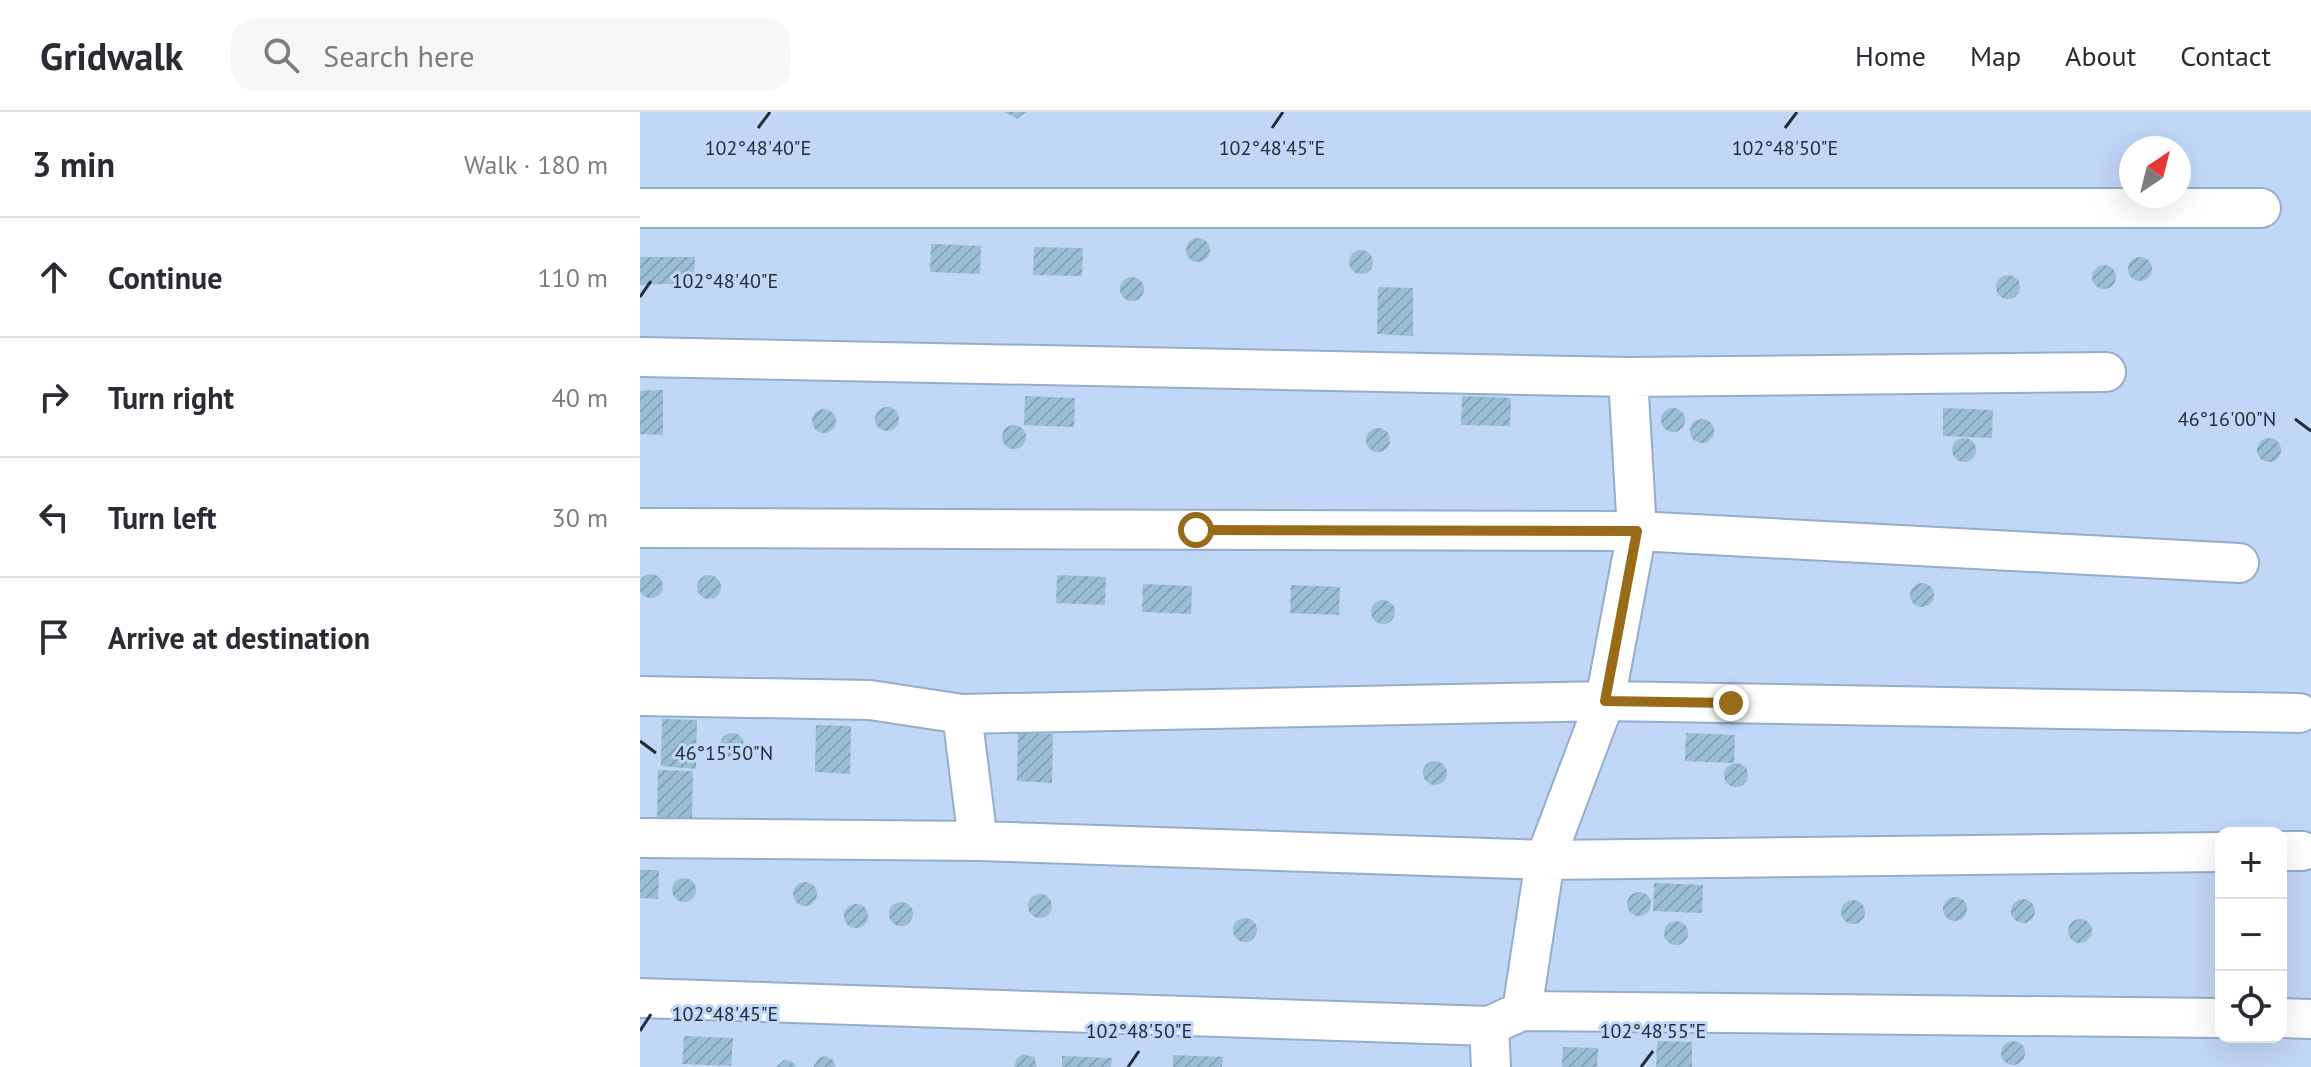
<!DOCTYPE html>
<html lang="en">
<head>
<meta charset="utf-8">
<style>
  :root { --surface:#fff; --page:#f7f7f7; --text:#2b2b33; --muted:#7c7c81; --line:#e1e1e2 }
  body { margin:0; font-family:"PT Sans",sans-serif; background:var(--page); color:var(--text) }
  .controls { position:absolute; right:24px; bottom:24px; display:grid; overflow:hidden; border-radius:16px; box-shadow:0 8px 32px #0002 }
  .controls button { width:72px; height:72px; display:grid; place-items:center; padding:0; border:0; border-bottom:2px solid var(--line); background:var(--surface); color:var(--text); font:40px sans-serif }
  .compass { position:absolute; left:1479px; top:24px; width:72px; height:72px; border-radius:50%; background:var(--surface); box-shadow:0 8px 32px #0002; rotate:35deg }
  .stop { position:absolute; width:24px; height:24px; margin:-18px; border:6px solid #976b18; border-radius:50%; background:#fff }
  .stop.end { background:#976b18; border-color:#fff; box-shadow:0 2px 8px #0008 }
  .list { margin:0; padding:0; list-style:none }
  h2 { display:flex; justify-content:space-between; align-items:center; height:104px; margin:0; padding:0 32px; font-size:34px }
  h2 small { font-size:26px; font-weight:400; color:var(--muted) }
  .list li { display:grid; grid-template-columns:52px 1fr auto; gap:24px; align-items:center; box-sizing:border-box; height:120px; padding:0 32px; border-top:2px solid var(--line) }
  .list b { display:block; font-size:30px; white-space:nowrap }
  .list em { font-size:26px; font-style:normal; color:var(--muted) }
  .icon { flex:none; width:44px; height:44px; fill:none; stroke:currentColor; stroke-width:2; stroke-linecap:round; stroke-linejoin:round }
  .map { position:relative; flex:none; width:1671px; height:955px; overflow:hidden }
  header { display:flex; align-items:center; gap:48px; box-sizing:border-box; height:112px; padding:0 40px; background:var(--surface); border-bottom:2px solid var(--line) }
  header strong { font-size:38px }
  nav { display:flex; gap:44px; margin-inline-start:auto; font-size:28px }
  .search { width:560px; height:72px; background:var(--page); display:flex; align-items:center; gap:20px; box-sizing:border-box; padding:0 28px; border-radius:24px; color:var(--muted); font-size:30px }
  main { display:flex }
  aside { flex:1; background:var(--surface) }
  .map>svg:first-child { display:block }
  .building { fill:url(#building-hatch) }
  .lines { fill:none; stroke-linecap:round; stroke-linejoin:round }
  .minor-casing { stroke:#96accb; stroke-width:42 }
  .minor { stroke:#fff; stroke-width:38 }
  .route { stroke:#976b18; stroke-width:10 }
  .ticks { fill:none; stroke:#232c38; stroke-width:3 }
  .ticks-label { font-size:20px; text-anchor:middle; fill:#232c38; stroke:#c1d7f8; stroke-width:6; stroke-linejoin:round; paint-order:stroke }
</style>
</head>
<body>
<header>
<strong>Gridwalk</strong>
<div class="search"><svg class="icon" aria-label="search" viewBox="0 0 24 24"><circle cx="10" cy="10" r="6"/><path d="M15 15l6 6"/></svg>Search here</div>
<nav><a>Home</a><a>Map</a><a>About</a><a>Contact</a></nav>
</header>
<main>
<aside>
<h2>3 min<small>Walk · 180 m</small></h2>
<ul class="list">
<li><svg class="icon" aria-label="ahead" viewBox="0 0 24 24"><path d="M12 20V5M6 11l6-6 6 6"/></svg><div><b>Continue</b></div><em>110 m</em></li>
<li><svg class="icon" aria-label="right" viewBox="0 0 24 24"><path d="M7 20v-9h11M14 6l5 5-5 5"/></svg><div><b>Turn right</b></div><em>40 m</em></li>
<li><svg class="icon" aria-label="left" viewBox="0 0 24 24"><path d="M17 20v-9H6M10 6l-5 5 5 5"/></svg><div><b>Turn left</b></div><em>30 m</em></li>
<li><svg class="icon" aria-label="arrive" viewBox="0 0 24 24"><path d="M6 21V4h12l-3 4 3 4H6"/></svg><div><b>Arrive at destination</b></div></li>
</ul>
</aside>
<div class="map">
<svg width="1671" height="955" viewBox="0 0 1671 955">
  <defs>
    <pattern id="building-hatch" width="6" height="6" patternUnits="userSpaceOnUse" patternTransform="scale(2)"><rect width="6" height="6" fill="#9abed6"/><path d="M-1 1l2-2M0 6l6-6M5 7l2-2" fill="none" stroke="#84a3b8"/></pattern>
  </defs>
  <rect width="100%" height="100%" fill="#c1d7f8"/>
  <path class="building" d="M365,0H386L377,7Z
    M546 138a12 12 0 1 1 24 0a12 12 0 1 1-24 0Z
    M291,132L341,134L340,162L290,160Z
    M394,135L443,136L442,164L393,163Z
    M709 150a12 12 0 1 1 24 0a12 12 0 1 1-24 0Z
    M0,145H55L54,171L0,173Z
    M1488 157a12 12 0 1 1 24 0a12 12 0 1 1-24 0Z
    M1452 165a12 12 0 1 1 24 0a12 12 0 1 1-24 0Z
    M1356 175a12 12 0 1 1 24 0a12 12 0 1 1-24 0Z
    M480 177a12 12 0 1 1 24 0a12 12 0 1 1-24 0Z
    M738,175L773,176V224L737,222Z
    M23,278V323L0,322V279Z
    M385,284L435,286L434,315L384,313Z
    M822,284L871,286L870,314L821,313Z
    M235 307a12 12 0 1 1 24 0a12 12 0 1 1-24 0Z
    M1303,296L1353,298L1352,326L1303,324Z
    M1021 308a12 12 0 1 1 24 0a12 12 0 1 1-24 0Z
    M172 309a12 12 0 1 1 24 0a12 12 0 1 1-24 0Z
    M1050 319a12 12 0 1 1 24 0a12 12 0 1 1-24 0Z
    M362 325a12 12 0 1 1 24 0a12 12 0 1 1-24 0Z
    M726 328a12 12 0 1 1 24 0a12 12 0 1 1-24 0Z
    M1617 338a12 12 0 1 1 24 0a12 12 0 1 1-24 0Z
    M1312 338a12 12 0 1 1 24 0a12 12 0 1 1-24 0Z
    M-1 474a12 12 0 1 1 24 0a12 12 0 1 1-24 0Z
    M417,463L466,465L465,493L416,491Z
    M57 475a12 12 0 1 1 24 0a12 12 0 1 1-24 0Z
    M1270 483a12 12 0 1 1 24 0a12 12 0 1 1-24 0Z
    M503,472L552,474L551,502L502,500Z
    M651,473L700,475L699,503L650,501Z
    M731 500a12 12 0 1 1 24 0a12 12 0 1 1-24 0Z
    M22,607L57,608L56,657L21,654Z
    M176,613L211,614L210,662L175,660Z
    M378,621L413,622L412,671L377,669Z
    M1046,621L1095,623L1094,651L1045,649Z
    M80 633a12 12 0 1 1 24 0a12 12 0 1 1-24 0Z
    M783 661a12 12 0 1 1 24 0a12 12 0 1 1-24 0Z
    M1084 663a12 12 0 1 1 24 0a12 12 0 1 1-24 0Z
    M18,658L53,659L52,708L17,706Z
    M0,758H19L18,787L0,786Z
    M32 778a12 12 0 1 1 24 0a12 12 0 1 1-24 0Z
    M153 782a12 12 0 1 1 24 0a12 12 0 1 1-24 0Z
    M1014,771L1063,773L1062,801L1013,799Z
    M987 792a12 12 0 1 1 24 0a12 12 0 1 1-24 0Z
    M388 794a12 12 0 1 1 24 0a12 12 0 1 1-24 0Z
    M1303 797a12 12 0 1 1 24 0a12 12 0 1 1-24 0Z
    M1371 799a12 12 0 1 1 24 0a12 12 0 1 1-24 0Z
    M1201 800a12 12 0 1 1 24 0a12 12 0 1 1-24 0Z
    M249 802a12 12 0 1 1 24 0a12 12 0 1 1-24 0Z
    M204 804a12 12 0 1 1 24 0a12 12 0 1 1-24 0Z
    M593 818a12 12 0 1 1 24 0a12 12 0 1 1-24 0Z
    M1428 819a12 12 0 1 1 24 0a12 12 0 1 1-24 0Z
    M1024 821a12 12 0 1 1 24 0a12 12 0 1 1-24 0Z
    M44,924L93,926L91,954L42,952Z
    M1017,929L1052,930V955H1016Z
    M1361 941a12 12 0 1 1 24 0a12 12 0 1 1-24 0Z
    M923,935L958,936L957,955H922Z
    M383,942L394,945L397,955H374L377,946Z
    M533,943L583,945L582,955H533Z
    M186,944L193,948L196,955H173L179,946Z
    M422,944L472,946L471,955H422Z
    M144,948L151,949L157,955H136Z"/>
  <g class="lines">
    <defs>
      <path id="minor" d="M0,96H1621
        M0,245L988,265L1466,260
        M0,416L997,419L1599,451
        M0,584L230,588L322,602L965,589L1659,601
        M322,602L338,729
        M0,726L338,729L905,748L1581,740
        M1641,739H1662
        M0,886L849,914L882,899L1581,906
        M882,899L905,748L965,589L997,419L988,265
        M1641,906L1671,907
        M849,914L851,955"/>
    </defs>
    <use href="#minor" class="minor-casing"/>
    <use href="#minor" class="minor"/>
  </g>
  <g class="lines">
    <path class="route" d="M556,418L997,419L965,589L1091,591"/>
  </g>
  <path class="ticks" d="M118,16L130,0M632,16L643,0M1145,16L1157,0M0,185L11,169M1655,307L1671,319M0,629L16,641M0,919L11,902M488,955L499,939M1001,955L1013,939"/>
  <g class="ticks-label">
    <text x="118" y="43">102°48'40"E</text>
    <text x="632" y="43">102°48'45"E</text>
    <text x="1145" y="43">102°48'50"E</text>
    <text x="85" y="176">102°48'40"E</text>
    <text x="1587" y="314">46°16'00"N</text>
    <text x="84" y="648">46°15'50"N</text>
    <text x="85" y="909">102°48'45"E</text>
    <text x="499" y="926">102°48'50"E</text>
    <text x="1013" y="926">102°48'55"E</text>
  </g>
</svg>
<div class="controls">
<button>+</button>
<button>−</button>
<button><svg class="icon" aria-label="locate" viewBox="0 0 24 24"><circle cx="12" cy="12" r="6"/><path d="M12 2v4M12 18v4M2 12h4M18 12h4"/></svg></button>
</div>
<svg class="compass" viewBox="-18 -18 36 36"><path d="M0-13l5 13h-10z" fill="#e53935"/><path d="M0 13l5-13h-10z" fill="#7c7c81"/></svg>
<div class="stop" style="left:556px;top:418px"></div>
<div class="stop end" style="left:1091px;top:591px"></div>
</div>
</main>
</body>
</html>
